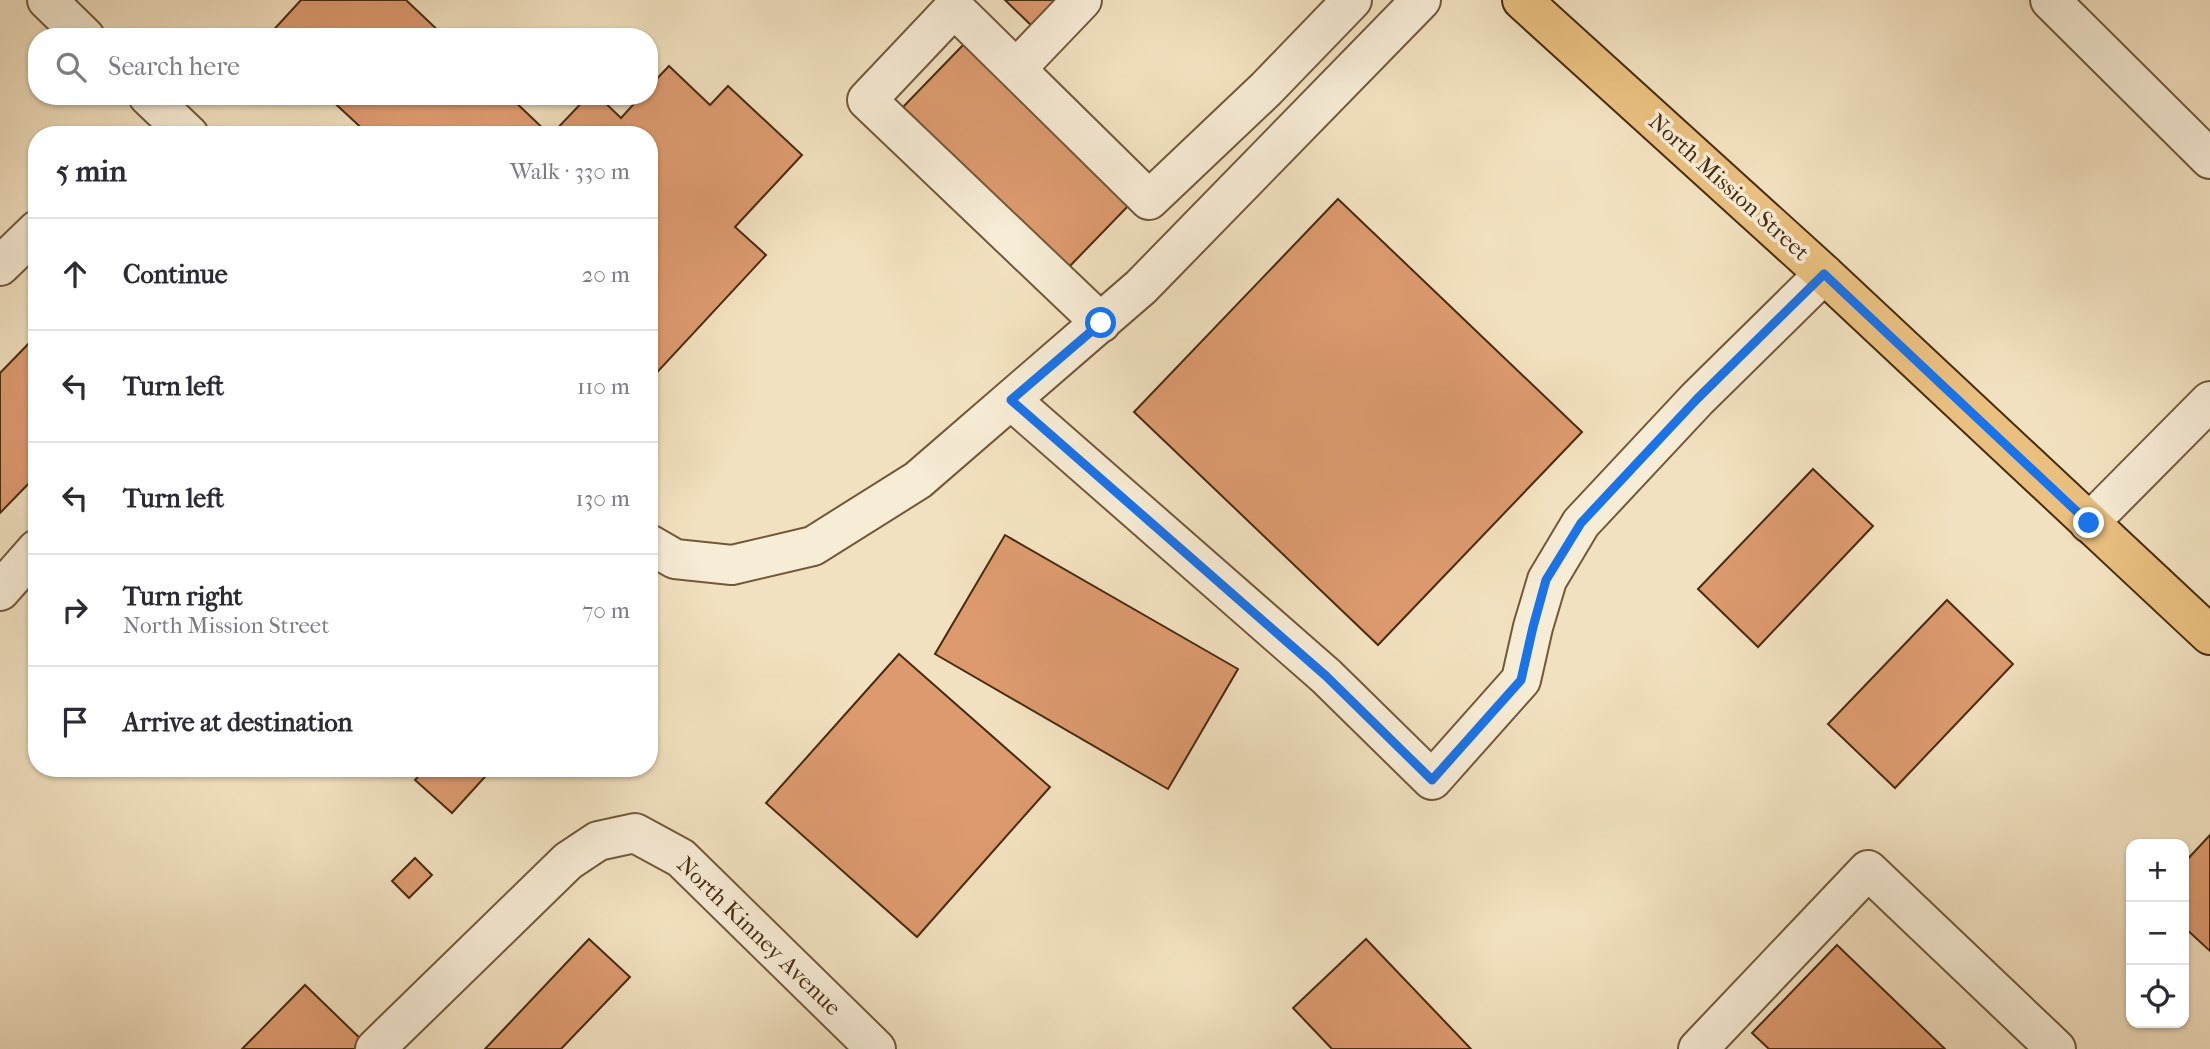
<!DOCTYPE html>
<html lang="en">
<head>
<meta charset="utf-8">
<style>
  :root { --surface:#fff; --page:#f2f2f3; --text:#2b2b33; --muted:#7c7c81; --line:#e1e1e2 }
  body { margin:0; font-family:"IM FELL French Canon",serif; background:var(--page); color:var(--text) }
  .controls { position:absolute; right:21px; bottom:21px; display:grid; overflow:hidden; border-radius:14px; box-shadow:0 2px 5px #0004 }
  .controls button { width:63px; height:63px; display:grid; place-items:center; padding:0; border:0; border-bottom:2px solid var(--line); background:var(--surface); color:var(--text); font:35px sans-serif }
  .stop { position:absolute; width:21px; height:21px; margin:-16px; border:5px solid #1a73e8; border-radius:50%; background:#fff }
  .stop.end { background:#1a73e8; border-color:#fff; box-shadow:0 2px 7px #0008 }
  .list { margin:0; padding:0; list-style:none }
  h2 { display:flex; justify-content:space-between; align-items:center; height:91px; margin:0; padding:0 28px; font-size:30px }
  h2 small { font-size:23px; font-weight:400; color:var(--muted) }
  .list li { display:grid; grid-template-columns:46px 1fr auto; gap:21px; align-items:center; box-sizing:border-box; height:112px; padding:0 28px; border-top:2px solid var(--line) }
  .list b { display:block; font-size:26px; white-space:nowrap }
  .list p { margin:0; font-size:23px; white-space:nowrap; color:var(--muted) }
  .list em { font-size:23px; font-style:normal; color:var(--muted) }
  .icon { flex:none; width:38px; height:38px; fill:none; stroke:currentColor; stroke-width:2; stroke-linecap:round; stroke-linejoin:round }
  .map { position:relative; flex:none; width:2210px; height:1049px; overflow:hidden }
  .search { position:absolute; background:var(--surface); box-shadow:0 2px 5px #0004; left:28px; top:28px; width:630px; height:77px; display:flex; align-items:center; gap:18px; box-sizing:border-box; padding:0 24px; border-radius:28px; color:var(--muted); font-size:26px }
  .panel { position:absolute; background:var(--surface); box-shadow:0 2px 5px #0004; left:28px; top:126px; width:630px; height:651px; border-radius:28px }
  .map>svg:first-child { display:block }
  .building { fill:#dd9a6f; stroke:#482b0e; stroke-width:2 }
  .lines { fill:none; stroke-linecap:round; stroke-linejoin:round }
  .minor-casing { stroke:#72583a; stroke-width:42 }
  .major-casing { stroke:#482b0e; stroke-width:42 }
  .minor { stroke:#f7ecd6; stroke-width:38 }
  .major { stroke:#e9c080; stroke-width:38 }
  .route { stroke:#1a73e8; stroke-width:9 }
  .labels { text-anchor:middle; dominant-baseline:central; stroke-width:7; stroke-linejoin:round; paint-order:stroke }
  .street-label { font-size:23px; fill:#482b0e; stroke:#f7ecd6 }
</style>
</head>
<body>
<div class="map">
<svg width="2210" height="1049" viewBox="0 0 2210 1049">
  <rect width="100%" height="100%" fill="#f2e1c0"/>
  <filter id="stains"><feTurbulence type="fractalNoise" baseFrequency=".00286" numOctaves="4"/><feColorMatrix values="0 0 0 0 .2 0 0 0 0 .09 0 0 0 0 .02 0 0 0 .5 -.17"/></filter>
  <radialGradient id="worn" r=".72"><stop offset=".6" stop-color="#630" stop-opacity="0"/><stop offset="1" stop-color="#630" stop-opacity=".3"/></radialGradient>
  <path class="building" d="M301,0H406L445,37H267Z
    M1005,0H1067L1037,31Z
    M965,43L1130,204L1068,268L903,107Z
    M669,66L710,105L728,86L802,155L735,227L766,255L649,381V135H551L588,96H598L621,118L641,96H649V87Z
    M327,96H509L550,135H369Z
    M1338,199L1582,432L1378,645L1134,412Z
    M37,335V475L0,513V373Z
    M1813,469L1873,526L1758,647L1698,589Z
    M1005,535L1238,669L1168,789L935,654Z
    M1947,600L2013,664L1895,788L1828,724Z
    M899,654L1050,787L917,937L766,803Z
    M426,768H493L452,813L415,780Z
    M2210,835V951L2184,927V863Z
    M415,858L432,875L409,898L392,881Z
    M589,939L630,977L561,1049H485Z
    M1366,939L1471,1049H1332L1293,1008Z
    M1837,945L1945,1049H1769L1752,1033Z
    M305,985L368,1046L365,1049H242Z"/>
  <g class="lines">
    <defs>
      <path id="minor" d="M47,0L85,37
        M2050,0L2210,159
        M1016,69L1082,0
        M148,96L189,135
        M0,266L37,230
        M1101,323L867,100L954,8L1149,200L1266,89L1352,0
        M1011,400L1326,676L1432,780L1521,680L1533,627L1547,580L1581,523L1697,399L1824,274
        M2089,523L2210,401
        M649,544L675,559L732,565L813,546L918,480L1141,287L1421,0
        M0,591L37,549
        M375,1049L568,861L598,841L635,833L681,858L876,1049
        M1698,1049L1868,870L2056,1049"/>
      <path id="major" d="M1522,0L1824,274L2210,635"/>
    </defs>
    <use href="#minor" class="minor-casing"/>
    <use href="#major" class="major-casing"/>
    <use href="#minor" class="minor"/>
    <use href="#major" class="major"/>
  </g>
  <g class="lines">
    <path class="route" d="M1101,323L1011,400L1326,676L1432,780L1521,680L1533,627L1546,580L1581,523L1697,399L1824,274L2089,523"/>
  </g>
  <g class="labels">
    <g class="street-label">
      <text transform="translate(1729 187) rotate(42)">North Mission Street</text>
      <text transform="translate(759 936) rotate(44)">North Kinney Avenue</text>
    </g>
  </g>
  <rect width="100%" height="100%" filter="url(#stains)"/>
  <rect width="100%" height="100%" fill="url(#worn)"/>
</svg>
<div class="controls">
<button>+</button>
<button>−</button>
<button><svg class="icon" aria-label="locate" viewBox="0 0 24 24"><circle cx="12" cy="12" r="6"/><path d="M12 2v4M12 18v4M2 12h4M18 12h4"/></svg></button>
</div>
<div class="stop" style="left:1101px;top:323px"></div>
<div class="stop end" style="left:2089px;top:523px"></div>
<div class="search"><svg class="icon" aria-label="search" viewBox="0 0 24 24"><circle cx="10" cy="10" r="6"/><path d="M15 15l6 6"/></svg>Search here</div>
<section class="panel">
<h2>5 min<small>Walk · 330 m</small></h2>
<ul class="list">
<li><svg class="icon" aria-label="ahead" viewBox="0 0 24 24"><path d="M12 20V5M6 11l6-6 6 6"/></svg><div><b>Continue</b></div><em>20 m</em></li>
<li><svg class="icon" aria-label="left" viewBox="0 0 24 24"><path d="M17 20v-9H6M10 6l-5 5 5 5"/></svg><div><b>Turn left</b></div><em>110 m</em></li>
<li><svg class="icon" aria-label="left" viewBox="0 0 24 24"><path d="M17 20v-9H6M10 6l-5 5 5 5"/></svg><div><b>Turn left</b></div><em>130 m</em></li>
<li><svg class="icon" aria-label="right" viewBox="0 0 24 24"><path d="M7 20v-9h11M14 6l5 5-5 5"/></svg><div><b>Turn right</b><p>North Mission Street</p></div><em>70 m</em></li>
<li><svg class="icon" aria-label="arrive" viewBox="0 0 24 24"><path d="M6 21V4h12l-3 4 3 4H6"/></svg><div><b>Arrive at destination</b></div></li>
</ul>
</section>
</div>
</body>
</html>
